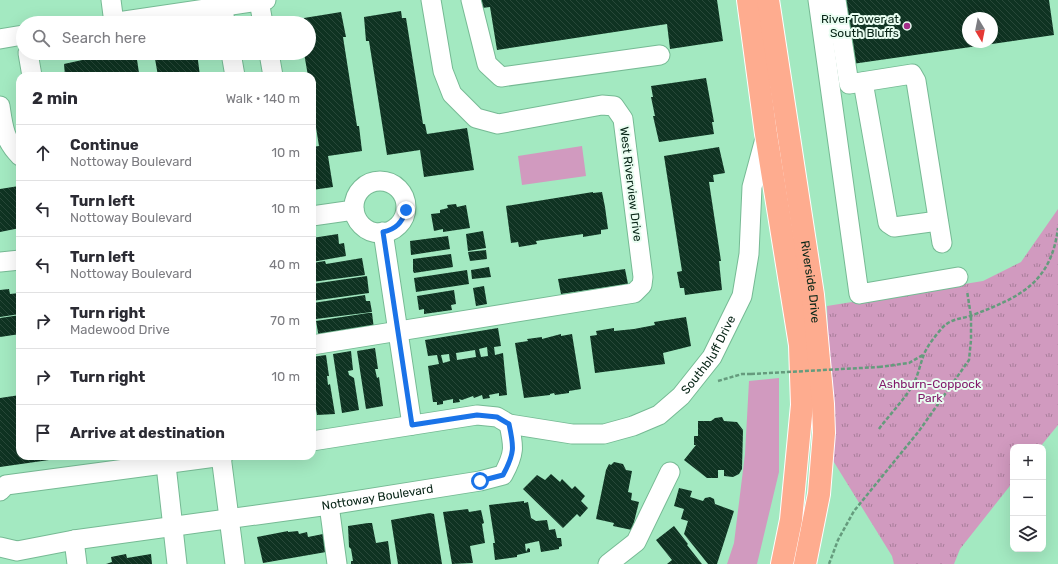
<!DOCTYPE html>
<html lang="en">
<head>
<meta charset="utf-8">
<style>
  :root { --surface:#fff; --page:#f7f7f7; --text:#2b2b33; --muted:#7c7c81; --line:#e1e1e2 }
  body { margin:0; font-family:Rubik,sans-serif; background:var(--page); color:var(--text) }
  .controls { position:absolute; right:12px; bottom:12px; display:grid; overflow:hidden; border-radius:8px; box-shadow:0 4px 16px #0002 }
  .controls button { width:36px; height:36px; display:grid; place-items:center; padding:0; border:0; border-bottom:1px solid var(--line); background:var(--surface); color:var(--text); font:20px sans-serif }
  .compass { position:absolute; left:962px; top:12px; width:36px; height:36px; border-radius:50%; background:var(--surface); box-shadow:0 4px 16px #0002; rotate:170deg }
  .stop { position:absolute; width:12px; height:12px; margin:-9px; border:3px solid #1a73e8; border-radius:50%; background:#fff }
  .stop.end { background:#1a73e8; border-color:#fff; box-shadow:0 1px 4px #0008 }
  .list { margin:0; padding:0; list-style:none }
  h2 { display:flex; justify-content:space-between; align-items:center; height:52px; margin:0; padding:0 16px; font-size:17px }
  h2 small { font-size:13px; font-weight:400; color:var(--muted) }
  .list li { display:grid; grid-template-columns:26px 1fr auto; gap:12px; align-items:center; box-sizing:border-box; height:56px; padding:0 16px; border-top:1px solid var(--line) }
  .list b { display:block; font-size:15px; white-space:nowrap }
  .list p { margin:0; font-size:13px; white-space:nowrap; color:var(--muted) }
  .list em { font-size:13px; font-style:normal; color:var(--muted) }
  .icon { flex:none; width:22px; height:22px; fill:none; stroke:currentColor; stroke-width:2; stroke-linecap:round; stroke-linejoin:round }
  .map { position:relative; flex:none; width:1058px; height:564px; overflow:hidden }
  .search { position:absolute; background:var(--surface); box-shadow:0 4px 16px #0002; left:16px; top:16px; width:300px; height:44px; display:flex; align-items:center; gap:10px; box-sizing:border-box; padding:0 14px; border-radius:22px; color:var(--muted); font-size:15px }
  .panel { position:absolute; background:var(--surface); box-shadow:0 4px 16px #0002; left:16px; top:72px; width:300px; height:388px; border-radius:12px }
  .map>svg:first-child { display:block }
  .grass { fill:#d19abf }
  .park { fill:url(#park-tufts) }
  .building { fill:url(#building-back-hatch); fill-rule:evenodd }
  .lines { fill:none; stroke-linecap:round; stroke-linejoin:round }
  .minor-casing { stroke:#76ba94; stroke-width:21 }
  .major-casing { stroke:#fff; stroke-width:24 }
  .path { stroke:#659b7d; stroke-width:2.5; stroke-dasharray:4 2; stroke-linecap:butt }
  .minor { stroke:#fff; stroke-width:19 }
  .major { stroke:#feac8f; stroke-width:22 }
  .path-bridge { stroke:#659b7d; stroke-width:2.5; stroke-dasharray:4 2; stroke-linecap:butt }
  .route { stroke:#1a73e8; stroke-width:5 }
  .poi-dot { fill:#a32e88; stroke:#e9fdf1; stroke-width:1.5 }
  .labels { text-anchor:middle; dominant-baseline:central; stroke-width:4; stroke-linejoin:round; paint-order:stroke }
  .poi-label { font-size:12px; fill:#072416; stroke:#e9fdf1; text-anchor:end }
  .street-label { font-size:12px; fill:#072416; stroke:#e9fdf1 }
  .park-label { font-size:12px; fill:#821a6b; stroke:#e9fdf1 }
</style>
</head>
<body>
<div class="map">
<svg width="1058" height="564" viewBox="0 0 1058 564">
  <defs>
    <pattern id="park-tufts" width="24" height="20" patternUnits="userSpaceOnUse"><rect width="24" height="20" fill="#d19abf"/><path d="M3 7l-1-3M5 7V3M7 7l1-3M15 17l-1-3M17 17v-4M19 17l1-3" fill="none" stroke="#a87d9a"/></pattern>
    <pattern id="building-back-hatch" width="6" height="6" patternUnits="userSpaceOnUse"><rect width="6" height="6" fill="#0f3322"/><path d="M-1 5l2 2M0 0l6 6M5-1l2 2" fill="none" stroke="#284839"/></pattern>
  </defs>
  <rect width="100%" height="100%" fill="#a3e9c1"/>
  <path class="grass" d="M582,146L586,176L522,185L518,156Z
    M779,378V472L757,564H727L734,543L745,454L749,381Z"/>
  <path class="park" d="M1058,209V425L1040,447H1013V482L960,549L954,564H894L892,556L832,459L827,306L983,281L1021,262Z"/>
  <path class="building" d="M481,0H717L723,41L670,49L667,24L497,50L490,7L482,8Z
    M843,0H1049L1054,35L852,64ZM968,18H992V42H968Z
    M401,11L402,18H406L423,124H425L427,134L467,128L474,170L424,177L420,150L387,155L369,41H366L364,17Z
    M341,12L346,37H343L357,126H359L362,151L328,156L333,187L312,190V147L319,146L312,103V76H308L304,53H309V23H305L304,18Z
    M103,53H136L139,73L128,76H65L64,64L96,57V59L104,58Z
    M154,53H197L200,76H158Z
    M706,78L714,122H712L714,134L659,142L653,116H655L651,97H653L651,86Z
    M719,147L725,173L713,175L714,182H709L721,261H719L722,290L685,295L684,288H680L677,272L682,271L664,156Z
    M19,186L20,228L0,232V189Z
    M593,192V193L602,192L605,207L608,229L601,230V234L583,237V234L536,241L537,244L519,247L518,242L511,243L506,206Z
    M456,204L457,207L466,205L470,228L443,232V229L434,231L431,214L440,213V210L448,208L447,205Z
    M483,231L486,248L468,251L466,234Z
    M338,234L339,244L344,243L346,256L312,262V238Z
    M448,236L450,249L411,255L410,241Z
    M486,250L487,259L470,261L468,252Z
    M451,254L453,267L414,273L413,271V259Z
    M362,258L365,275L312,282V263L325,261L326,264Z
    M489,267L491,277L472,279L471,270Z
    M625,269L628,284L561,294L558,279Z
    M467,270L469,284L416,292L414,278Z
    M367,276L369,293L312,301V284Z
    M484,286L487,304L476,306L473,288Z
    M9,289L10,294L20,293V314L0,317V290Z
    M454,290L456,304L451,305L452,310L424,314V309L419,310L417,296Z
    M365,295L366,301H370L372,312L316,319L313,303Z
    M368,313H372L374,329L319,338L316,321Z
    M20,315V334L0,337V318Z
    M686,317L691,346L663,353L665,364L595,373L590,336L597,335L596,331L614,328V331L634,329L655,325L654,322Z
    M498,328L501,346L494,347L495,355L503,353L507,395L499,396V393L489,395L490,398L483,399L482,395L474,398L473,396L462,400L459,399L460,402L453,403V399L443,401V404L437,405V402H433L428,366L439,364L437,355L428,356L425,340ZM487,347L488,356L481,357L479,349ZM475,350L476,357L457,360L456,353ZM449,354L450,361L443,363L441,355Z
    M561,334V336L572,334L581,389L569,391V393L555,395L554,393L550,394V395L524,398L515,343L528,341L527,339L542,337V339Z
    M375,348L378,369H375L377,378L379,377L383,406L366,409L357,351Z
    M351,351L353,370L348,371L349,375L354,378L359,410L342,413L333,354Z
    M326,355L329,376H327L328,385L330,384L335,414L317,415L312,384V357Z
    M20,395V456H49V460L0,467V398Z
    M722,417L724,421L737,422L743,430L742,469L739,474L733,477L724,476V470H718V478H707L684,460L696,445H694V436H698V421H711L715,418Z
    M614,462L623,464L626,470L632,471L628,492L632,493L631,500L639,502L632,530L613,526L614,523L596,519L606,470L609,464L611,465Z
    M551,474L560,482L562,479L572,489L575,486L585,496L581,501L588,508L580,517L577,514L563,528L523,489L537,475L545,480Z
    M679,488L692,491L690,497L703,501L705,498L710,497L714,499L715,504L734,511L717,564H708L684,534L688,521L681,519L684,509L674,506Z
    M524,501V503L528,502L531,518L536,521L547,520L549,530L555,529L557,538H561L562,546L559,547V549L541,552L539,541L525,544L526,552L528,548L530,549V552L517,555V557L495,560L493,543H495L489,505Z
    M468,509L469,512L481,510L484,523L482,524L485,543L470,546L473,563L452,564L443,512Z
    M430,513L434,514L442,564H398L391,520Z
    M368,523H372L376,543L388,541L391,564H351V561H353L351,549L349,547L348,526Z
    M674,526L688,544L687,545L702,564H667L672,560L656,540Z
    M288,531V532L298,531L299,534L307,532L308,537L323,534L326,552L263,563L257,537Z
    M126,554L127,558L151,554L152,564H106L112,562L111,557Z"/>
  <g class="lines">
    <defs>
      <g id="minor">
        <path d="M111,0L114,23"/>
        <path d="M471,0L487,64L501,77L660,55"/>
        <path d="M818,0L859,294L958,277"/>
        <path d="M836,0L849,84L912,74L916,81L942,243"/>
        <path d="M259,1L263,23"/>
        <path d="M223,7L225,23"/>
        <path d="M111,23L266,0"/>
        <path d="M0,39L23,35"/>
        <path d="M28,53L32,76"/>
        <path d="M231,53L235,76"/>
        <path d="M269,53L273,76"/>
        <path d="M863,82L888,223L894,227L938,221"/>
        <path d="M0,106C3,126 4,140 20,156"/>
        <circle cx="380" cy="207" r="26"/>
        <path d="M312,216L354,210"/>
        <path d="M383,232L412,425"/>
        <path d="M0,262L20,260"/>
        <path d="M312,345L634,293L642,285L643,277L623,119L614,106L602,105L498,124L476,118L452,94L443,71L431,0"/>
        <path id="s1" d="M312,441L477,415L497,417L509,424L572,434H604L633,426L659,415L681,396L712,357L742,296L749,254L752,187L766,135"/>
        <path d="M165,456L177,564"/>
        <path d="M221,456L235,564"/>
        <path d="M0,491L6,485L223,456"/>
        <path d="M329,505L337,564"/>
        <path d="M74,540L77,564"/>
        <path id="s2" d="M0,547L17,551L74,540L329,505L480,481L503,475C515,453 514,447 509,424"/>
        <path d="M608,564L636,542L670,472"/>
      </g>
      <g id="major">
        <path d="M748,0L766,134L800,345L802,405L791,520L782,564"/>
        <path id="s3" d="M768,0L813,295L823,404L824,433L819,494L805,564"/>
      </g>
    </defs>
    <use href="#minor" class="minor-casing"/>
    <use href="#major" class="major-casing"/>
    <path class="path" d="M879,367L909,363L923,355
      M718,381L742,374H751
      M879,429C890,414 905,399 914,383C918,375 920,365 923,357C926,347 936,335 943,327C952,318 962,319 973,315C1020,297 1051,283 1058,228
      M829,564L838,540L854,511L919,431L969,360L971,340V316L967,291"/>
    <use href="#minor" class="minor"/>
    <use href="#major" class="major"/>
    <path class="path-bridge" d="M751,374L879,367"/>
  </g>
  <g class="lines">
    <path class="route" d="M406,210C402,223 396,229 383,232L412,425L477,415L497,417L509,424C514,447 515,453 503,475L480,481"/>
  </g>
  <circle class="poi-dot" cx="907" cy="26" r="4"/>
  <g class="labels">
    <g class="poi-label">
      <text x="899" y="19">River Tower at<tspan x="899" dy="14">South Bluffs</tspan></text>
    </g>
    <g class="street-label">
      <text transform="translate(631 184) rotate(83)">West Riverview Drive</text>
      <text stroke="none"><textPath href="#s3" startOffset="285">Riverside Drive</textPath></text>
      <text stroke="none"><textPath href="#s1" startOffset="434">Southbluff Drive</textPath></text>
      <text stroke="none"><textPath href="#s2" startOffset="382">Nottoway Boulevard</textPath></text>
    </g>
    <g class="park-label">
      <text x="930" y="384">Ashburn-Coppock<tspan x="930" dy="14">Park</tspan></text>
    </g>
  </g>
</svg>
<div class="controls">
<button>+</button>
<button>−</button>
<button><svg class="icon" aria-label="layers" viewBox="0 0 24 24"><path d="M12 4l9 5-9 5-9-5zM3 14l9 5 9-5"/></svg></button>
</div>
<svg class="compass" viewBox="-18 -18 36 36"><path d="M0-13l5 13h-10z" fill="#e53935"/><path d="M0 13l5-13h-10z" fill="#7c7c81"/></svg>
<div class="stop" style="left:480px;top:481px"></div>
<div class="stop end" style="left:406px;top:210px"></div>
<div class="search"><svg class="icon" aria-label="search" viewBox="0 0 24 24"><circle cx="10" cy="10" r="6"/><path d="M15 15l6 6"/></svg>Search here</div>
<section class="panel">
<h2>2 min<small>Walk · 140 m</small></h2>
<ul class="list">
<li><svg class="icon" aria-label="ahead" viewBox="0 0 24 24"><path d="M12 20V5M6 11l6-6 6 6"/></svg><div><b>Continue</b><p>Nottoway Boulevard</p></div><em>10 m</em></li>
<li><svg class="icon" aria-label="left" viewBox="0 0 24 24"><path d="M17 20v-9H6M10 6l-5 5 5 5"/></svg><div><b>Turn left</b><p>Nottoway Boulevard</p></div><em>10 m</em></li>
<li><svg class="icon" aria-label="left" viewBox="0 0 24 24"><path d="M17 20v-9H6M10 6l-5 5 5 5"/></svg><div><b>Turn left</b><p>Nottoway Boulevard</p></div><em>40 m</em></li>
<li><svg class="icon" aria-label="right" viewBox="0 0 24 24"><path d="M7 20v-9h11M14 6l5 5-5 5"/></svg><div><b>Turn right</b><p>Madewood Drive</p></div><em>70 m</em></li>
<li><svg class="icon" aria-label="right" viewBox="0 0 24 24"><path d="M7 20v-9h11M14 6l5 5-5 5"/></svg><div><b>Turn right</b></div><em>10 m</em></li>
<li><svg class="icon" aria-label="arrive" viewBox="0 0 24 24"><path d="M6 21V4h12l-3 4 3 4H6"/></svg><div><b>Arrive at destination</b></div></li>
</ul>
</section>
</div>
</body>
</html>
